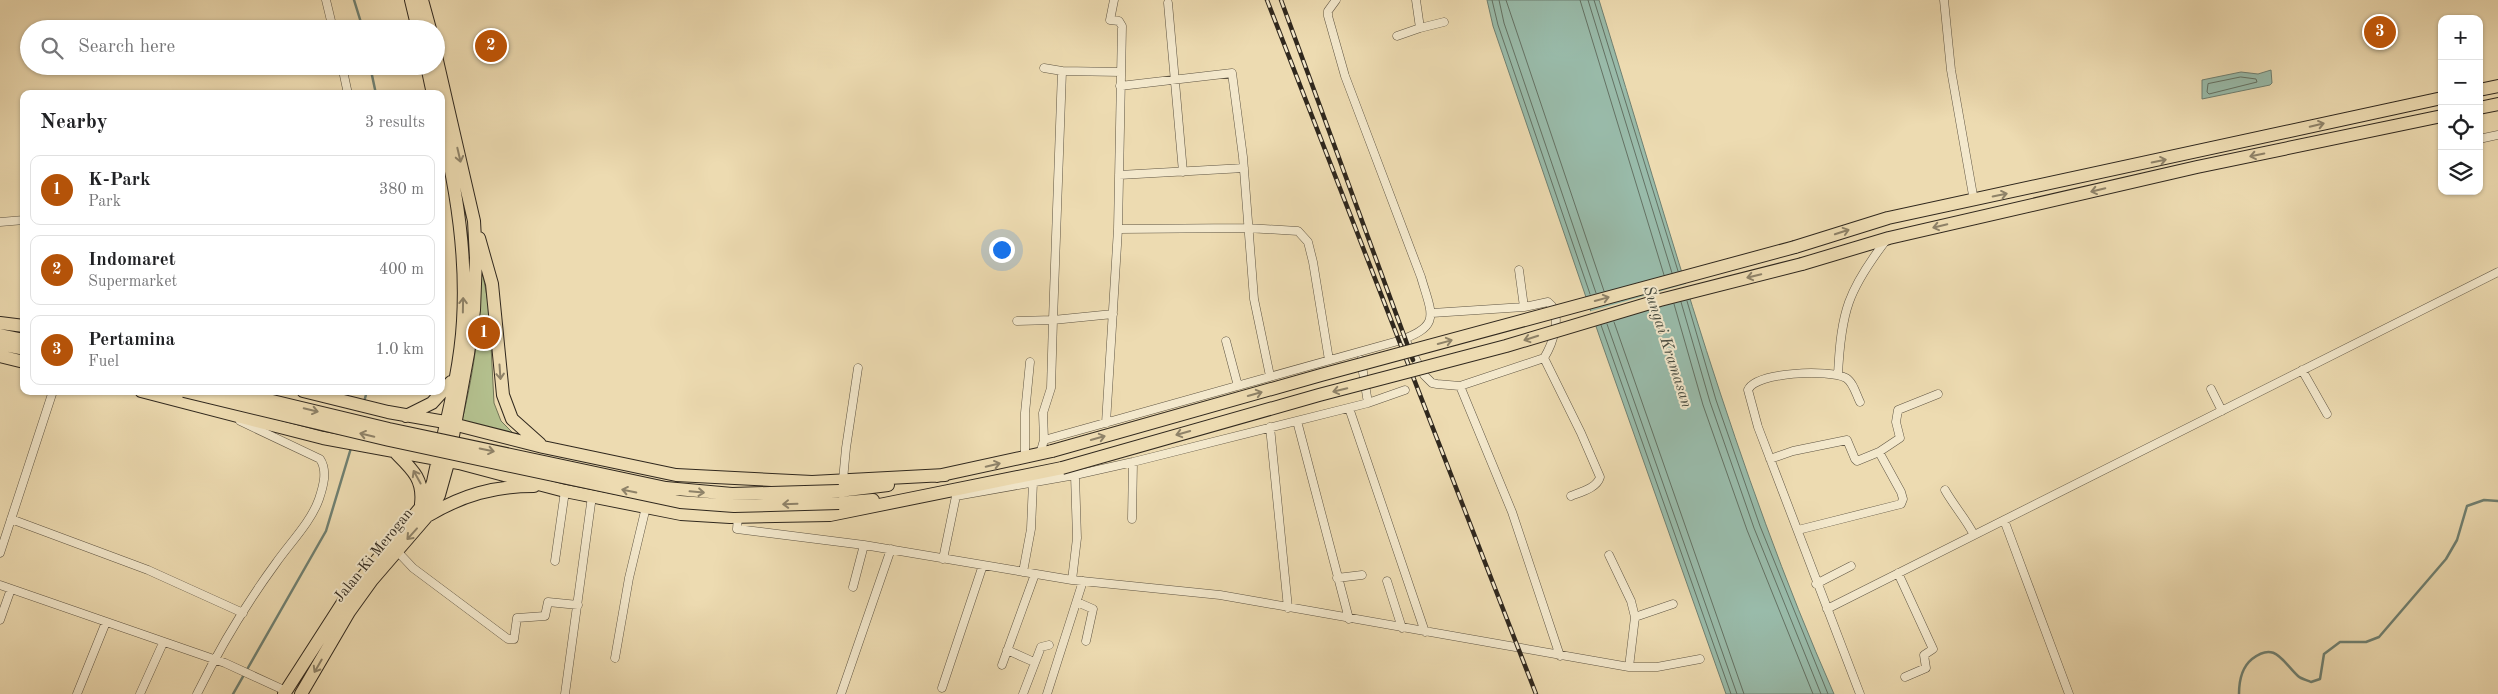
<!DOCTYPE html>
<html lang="en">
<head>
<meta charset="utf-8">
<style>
  :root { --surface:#fff; --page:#f2f2f2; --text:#202124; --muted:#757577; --line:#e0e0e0; --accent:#b45309 }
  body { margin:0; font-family:"Old Standard TT",serif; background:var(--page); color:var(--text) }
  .controls { position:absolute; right:15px; top:15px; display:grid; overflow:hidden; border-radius:10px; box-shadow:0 1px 4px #0004 }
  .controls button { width:45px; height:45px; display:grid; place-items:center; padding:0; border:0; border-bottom:1px solid var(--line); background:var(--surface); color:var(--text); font:25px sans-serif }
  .you { position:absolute; left:1001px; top:249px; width:18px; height:18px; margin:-12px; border:4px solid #fff; border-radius:50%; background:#1a73e8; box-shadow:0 0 0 8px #1a73e833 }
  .badge { display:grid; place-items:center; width:32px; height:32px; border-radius:50%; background:var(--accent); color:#fff; font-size:16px; font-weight:700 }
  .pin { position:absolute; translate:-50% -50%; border:2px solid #fff; box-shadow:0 1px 5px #0006 }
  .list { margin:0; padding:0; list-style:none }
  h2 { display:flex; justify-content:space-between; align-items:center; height:65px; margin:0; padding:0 20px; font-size:21px }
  h2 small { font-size:16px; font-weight:400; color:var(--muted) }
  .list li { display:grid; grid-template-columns:32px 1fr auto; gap:15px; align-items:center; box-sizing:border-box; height:70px; margin:0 10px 10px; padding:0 10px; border:1px solid var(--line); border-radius:10px }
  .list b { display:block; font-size:19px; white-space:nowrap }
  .list p { margin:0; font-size:16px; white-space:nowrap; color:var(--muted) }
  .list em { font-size:16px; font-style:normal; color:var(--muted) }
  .icon { flex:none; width:28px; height:28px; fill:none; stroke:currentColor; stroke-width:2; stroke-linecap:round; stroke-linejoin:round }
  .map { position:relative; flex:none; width:2498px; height:694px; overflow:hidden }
  .search { position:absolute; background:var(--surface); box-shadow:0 1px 4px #0004; left:20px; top:20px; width:425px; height:55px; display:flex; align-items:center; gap:12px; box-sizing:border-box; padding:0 18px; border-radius:28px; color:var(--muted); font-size:19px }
  .panel { position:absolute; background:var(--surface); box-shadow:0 1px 4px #0004; left:20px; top:90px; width:425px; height:305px; border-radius:10px }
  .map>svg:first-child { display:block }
  .green { fill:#b4c18f; stroke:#727456 }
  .water { fill:#9ba; stroke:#6f8072 }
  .pier { fill:#eddbb1 }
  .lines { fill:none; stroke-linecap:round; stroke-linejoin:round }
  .shore { stroke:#647264; stroke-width:1 }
  .stream { stroke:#6f8072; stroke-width:2.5 }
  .minor-casing { stroke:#5f5543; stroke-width:9 }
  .trunk-casing { stroke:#30281e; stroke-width:14 }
  .minor { stroke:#f3e8cc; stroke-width:8 }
  .trunk { stroke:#eddbb1; stroke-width:12 }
  .rail-casing { stroke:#30281e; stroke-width:4.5 }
  .rail { stroke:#f3e8cc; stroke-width:2.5; stroke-dasharray:8; stroke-linecap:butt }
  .trunk-bridge-casing { stroke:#30281e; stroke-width:14; stroke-linecap:butt }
  .trunk-bridge { stroke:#eddbb1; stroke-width:12 }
  .oneway { stroke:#8e8268 }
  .labels { text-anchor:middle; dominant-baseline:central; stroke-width:4; stroke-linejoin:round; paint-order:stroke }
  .street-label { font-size:15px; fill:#30281e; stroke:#f3e8cc }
  .water-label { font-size:16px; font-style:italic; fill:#4a4d41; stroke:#f3e8cc }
</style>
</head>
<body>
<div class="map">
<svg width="2498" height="694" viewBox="0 0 2498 694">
  <rect width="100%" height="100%" fill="#eddbb1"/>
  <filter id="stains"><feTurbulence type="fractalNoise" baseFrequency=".004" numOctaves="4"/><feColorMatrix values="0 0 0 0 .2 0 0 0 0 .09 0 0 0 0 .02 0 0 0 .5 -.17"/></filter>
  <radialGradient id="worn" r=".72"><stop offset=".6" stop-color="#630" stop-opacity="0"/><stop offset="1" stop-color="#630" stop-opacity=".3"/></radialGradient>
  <path class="green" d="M480,260L489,307L494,403L501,421L515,435L462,421C475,366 482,316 480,260Z"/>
  <path class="water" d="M1487,0H1599C1671,233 1735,470 1834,694H1726L1600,338L1493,26Z
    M2271,70L2272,83L2270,85L2202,99V80L2241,72L2258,74Z"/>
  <path class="pier" d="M1689,283L1694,297L1593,326L1588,312Z"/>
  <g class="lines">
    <path class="shore" d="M1492,0L1498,25L1590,294
      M1499,0L1504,23L1596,293
      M1506,0L1604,291
      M1580,0L1664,275
      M1588,0L1672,273
      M1594,0L1678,271
      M2241,77L2256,79L2257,82L2209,94L2207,92L2208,84Z
      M1687,301L1716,400L1760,526L1828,694
      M1681,302L1710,402L1754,528L1821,694
      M1674,304L1703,405L1747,530L1813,694
      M1614,322L1744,694
      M1607,324L1737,694
      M1601,325L1731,694"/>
    <path class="stream" d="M354,0L363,29
      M370,66L376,94
      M364,402L367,391
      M233,694L326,531L351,448
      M2239,694C2239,681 2241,668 2252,659C2275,641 2282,661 2298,676C2301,679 2307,680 2311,682L2320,679L2324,654L2340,642H2366L2379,637L2446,559L2457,540L2467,506L2484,500L2498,501"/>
    <defs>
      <path id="minor" d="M326,0L333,29
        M1944,0L1951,70L1974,201
        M1168,3L1183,172
        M1420,28L1444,22
        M1397,36L1420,28L1416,0
        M342,66L348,94
        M1062,71L1121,72
        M1120,86L1232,73L1243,157L1254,299L1270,376
        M2479,139L2498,135
        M1119,175L1244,168
        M0,222L24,220
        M1118,229L1247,228L1298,231L1308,242L1313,262L1329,360
        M1519,270L1524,307
        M1432,313L1524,307L1548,302C1564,314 1552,345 1544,358
        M1017,321L1053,320L1062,71L1044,68
        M1405,339L1424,375L1432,383L1437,384L1460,386L1544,358L1581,433L1600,477C1597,488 1581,492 1571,496
        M1226,341L1238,386
        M2302,370L2327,414
        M1838,375C1841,311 1848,290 1887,239
        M1460,386L1512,512L1560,656
        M2211,389L2222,411
        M1860,402C1856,394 1853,382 1846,378C1829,369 1755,372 1748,390L1758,427L1860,694
        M1368,403L1405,390
        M1349,408L1425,632
        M1297,421L1349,619
        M1106,423L1118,229L1122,26L1119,21L1110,20L1114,0
        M1270,427L1288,608
        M1044,440L1043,413L1051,388L1053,320L1113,314
        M1040,454L1044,440L1398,341C1442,326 1432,315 1421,277L1345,76L1328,16V11L1336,0
        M1025,458V413L1030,362
        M1770,459L1793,451L1847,440L1855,459L1857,461L1879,452
        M843,480L846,448L858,368
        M1945,490C1954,506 1966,519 1974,535
        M956,493V496L1075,475L1133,462L1368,403L1361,360
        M738,516L737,529L864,545L1072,580L1220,595L1629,667H1657L1700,659
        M11,519L148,570L243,613
        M1132,519L1133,462
        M2004,520L2069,694
        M1798,530L1901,504L1903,499L1901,492L1879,452L1900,438L1896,422L1898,410L1938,394
        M397,551L413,568L508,639H514L517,618L545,616L548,602L578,605
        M0,553L53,391
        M1609,555L1631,601L1635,617L1629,667
        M943,559L956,496
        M555,561L565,491
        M1023,572L1031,529L1033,482
        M1898,573L1933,649L1924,655L1926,668L1905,677
        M1337,578L1362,575
        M1072,580L1077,538L1075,475
        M1387,581L1402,628
        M1816,584L1851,566
        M0,585L225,663L286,691
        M853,587L864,545
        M1077,602L1093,609L1086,641
        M1827,609L2498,272
        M1635,617L1673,604
        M0,620L11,589
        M1007,650L1034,662
        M615,658L629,578L646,507
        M1002,665L1035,574
        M942,688L983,565
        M77,694L106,622
        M140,694L163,643
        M197,694C219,649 246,604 276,563C290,543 311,522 319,499C323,487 328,471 320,459L240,421
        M565,694L592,496
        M841,694L891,549
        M1023,694L1041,647L1049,645
        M1047,694L1083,581"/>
      <path id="trunk" d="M411,0L418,29
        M422,0L430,29
        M427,66L433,94
        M2479,90L2498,86
        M2479,108L2498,104
        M479,238L492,284L503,395L512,419L540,444
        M1795,247L1888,218L2442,98
        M1802,264L1889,238L2197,167L2442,116
        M0,323L24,326
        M0,335L24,340
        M0,344L24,349
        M0,356L24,362
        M141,391L323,438L459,463L565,491L681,514L730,517L830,515L1062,468
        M303,391L388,412L445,422L543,447L676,475L812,482L945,475
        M406,416L432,403L451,382
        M395,452C412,469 424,479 421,504
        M937,476L1052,451
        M839,491L888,485
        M839,503L873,500
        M429,515C463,495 494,486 534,486
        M284,694L347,596L426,501L433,482C444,429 460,375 463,321C467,255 457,190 441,126
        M301,694L349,612L372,580L428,515L439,495L448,463L468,354L474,310L476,258L474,221L436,56"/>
    </defs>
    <use href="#minor" class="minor-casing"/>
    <use href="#trunk" class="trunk-casing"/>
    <use href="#minor" class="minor"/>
    <use href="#trunk" class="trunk"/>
    <defs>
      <path id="rail" d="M1267,0L1536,694
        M1281,0L1413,360"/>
    </defs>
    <use href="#rail" class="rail-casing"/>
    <use href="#rail" class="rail"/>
    <defs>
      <path id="trunk-bridge" d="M184,391L389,440L680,502L734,506L839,503
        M230,391L389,429L666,488L732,494L839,491
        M1052,451L1321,375L1795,247
        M1062,468L1319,395L1506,346L1660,300L1802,264"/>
    </defs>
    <use href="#trunk-bridge" class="trunk-bridge-casing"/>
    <use href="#trunk-bridge" class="trunk-bridge"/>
  </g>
  <defs><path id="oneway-shaft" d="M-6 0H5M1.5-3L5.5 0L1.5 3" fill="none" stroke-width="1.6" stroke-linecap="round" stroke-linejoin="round" transform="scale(1.25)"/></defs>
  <g class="oneway">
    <use href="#oneway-shaft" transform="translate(2317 125) rotate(-13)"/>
    <use href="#oneway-shaft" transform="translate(459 155) rotate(77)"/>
    <use href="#oneway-shaft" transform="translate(2257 155) rotate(168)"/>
    <use href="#oneway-shaft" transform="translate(2159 161) rotate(-12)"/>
    <use href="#oneway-shaft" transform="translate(2098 190) rotate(167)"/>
    <use href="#oneway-shaft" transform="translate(2000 195) rotate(-12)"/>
    <use href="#oneway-shaft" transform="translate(1940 226) rotate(167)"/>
    <use href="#oneway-shaft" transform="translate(1842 232) rotate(-18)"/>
    <use href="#oneway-shaft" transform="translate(1754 276) rotate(166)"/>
    <use href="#oneway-shaft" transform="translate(1602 299) rotate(-15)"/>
    <use href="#oneway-shaft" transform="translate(463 305) rotate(-89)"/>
    <use href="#oneway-shaft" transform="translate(1531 338) rotate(162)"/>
    <use href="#oneway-shaft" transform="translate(1445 342) rotate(-15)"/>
    <use href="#oneway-shaft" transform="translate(500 372) rotate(86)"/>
    <use href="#oneway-shaft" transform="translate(1340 390) rotate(166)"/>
    <use href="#oneway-shaft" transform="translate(1255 394) rotate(-16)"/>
    <use href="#oneway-shaft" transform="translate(311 410) rotate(13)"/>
    <use href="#oneway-shaft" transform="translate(1183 433) rotate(164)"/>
    <use href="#oneway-shaft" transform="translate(367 435) rotate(-167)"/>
    <use href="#oneway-shaft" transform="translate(1098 438) rotate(-16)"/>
    <use href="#oneway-shaft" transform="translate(487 450) rotate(12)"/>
    <use href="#oneway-shaft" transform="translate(993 465) rotate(-13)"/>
    <use href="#oneway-shaft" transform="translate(417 477) rotate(-119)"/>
    <use href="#oneway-shaft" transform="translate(629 491) rotate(-168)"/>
    <use href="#oneway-shaft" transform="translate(697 492) rotate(5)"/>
    <use href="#oneway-shaft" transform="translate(790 504) rotate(178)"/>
    <use href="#oneway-shaft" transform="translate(412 534) rotate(132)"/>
    <use href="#oneway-shaft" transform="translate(318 666) rotate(120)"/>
  </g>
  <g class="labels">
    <g class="street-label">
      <text transform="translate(374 556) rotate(-51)">Jalan Ki Merogan</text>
    </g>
    <g class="water-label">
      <text transform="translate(1667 347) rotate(72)">Sungai Kramasan</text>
    </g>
  </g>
  <rect width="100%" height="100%" filter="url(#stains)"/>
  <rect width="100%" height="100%" fill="url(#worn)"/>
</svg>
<div class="controls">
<button>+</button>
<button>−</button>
<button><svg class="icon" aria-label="locate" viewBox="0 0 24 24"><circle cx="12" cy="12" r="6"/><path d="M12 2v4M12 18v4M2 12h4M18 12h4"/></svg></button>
<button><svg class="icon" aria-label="layers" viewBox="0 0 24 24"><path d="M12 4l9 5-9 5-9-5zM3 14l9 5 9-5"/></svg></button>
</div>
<div class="you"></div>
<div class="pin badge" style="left:484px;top:333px">1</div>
<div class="pin badge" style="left:491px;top:46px">2</div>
<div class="pin badge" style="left:2380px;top:32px">3</div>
<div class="search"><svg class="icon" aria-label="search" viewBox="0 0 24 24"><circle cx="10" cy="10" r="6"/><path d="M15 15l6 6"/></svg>Search here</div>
<section class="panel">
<h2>Nearby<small>3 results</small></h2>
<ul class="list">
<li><span class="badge">1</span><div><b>K-Park</b><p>Park</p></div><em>380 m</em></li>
<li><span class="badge">2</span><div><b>Indomaret</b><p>Supermarket</p></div><em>400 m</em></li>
<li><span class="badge">3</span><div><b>Pertamina</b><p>Fuel</p></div><em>1.0 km</em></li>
</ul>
</section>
</div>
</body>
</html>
